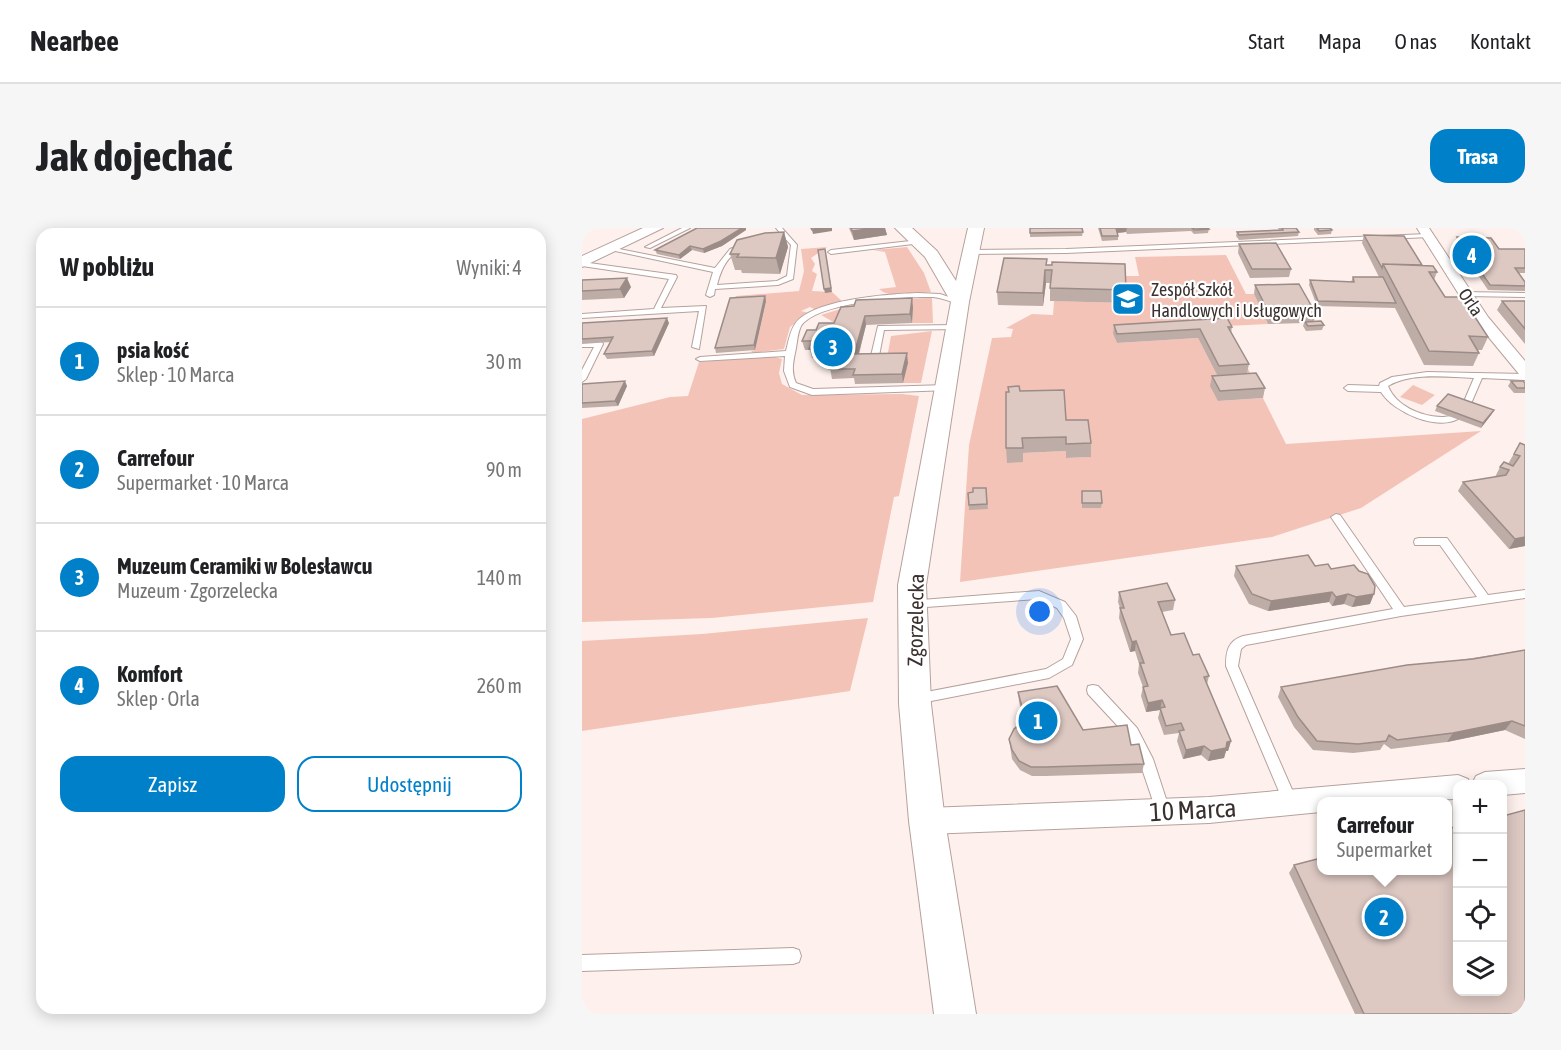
<!DOCTYPE html>
<html lang="pl">
<head>
<meta charset="utf-8">
<style>
  :root { --surface:#fff; --page:#f6f6f6; --text:#202124; --muted:#757577; --line:#e0e0e0; --accent:#0080c8 }
  body { margin:0; font-family:"Asap Condensed",sans-serif; background:var(--page); color:var(--text) }
  .controls { position:absolute; right:18px; bottom:18px; display:grid; overflow:hidden; border-radius:12px; box-shadow:0 3px 15px #0003 }
  .controls button { width:54px; height:54px; display:grid; place-items:center; padding:0; border:0; border-bottom:2px solid var(--line); background:var(--surface); color:var(--text); font:30px sans-serif }
  .you { position:absolute; left:458px; top:384px; width:21px; height:21px; margin:-15px; border:4px solid #fff; border-radius:50%; background:#1a73e8; box-shadow:0 0 0 9px #1a73e833 }
  .badge { display:grid; place-items:center; width:39px; height:39px; border-radius:50%; background:var(--accent); color:#fff; font-size:20px; font-weight:700 }
  .pin { position:absolute; translate:-50% -50%; border:3px solid #fff; box-shadow:0 2px 6px #0006 }
  .popup { position:absolute; left:735px; top:569px; width:135px; height:78px; box-sizing:border-box; display:grid; place-content:center; border-radius:12px; background:var(--surface); filter:drop-shadow(0 2px 4px #0005); font-size:20px; white-space:nowrap; color:var(--muted) }
  .popup b { font-size:22px; color:var(--text) }
  .popup::after { content:''; position:absolute; left:50%; top:100%; margin-left:-12px; border:12px solid transparent; border-top-color:var(--surface) }
  .list { margin:0; padding:0; list-style:none }
  h2 { display:flex; justify-content:space-between; align-items:center; height:78px; margin:0; padding:0 24px; font-size:26px }
  h2 small { font-size:20px; font-weight:400; color:var(--muted) }
  .list li { display:grid; grid-template-columns:39px 1fr auto; gap:18px; align-items:center; box-sizing:border-box; height:108px; padding:0 24px; border-top:2px solid var(--line) }
  .list b { display:block; font-size:22px; white-space:nowrap }
  .list p { margin:0; font-size:20px; white-space:nowrap; color:var(--muted) }
  .list em { font-size:20px; font-style:normal; color:var(--muted) }
  .actions { display:flex; gap:12px; padding:18px 24px }
  .actions a { flex:1; padding:14px 0; border:2px solid var(--accent); border-radius:18px; text-align:center; font-size:21px; color:var(--accent) }
  .actions .main { background:var(--accent); color:#fff }
  .icon { flex:none; width:33px; height:33px; fill:none; stroke:currentColor; stroke-width:2; stroke-linecap:round; stroke-linejoin:round }
  .map { position:relative; flex:none; width:943px; height:786px; overflow:hidden; border-radius:18px }
  header { display:flex; align-items:center; gap:36px; box-sizing:border-box; height:84px; padding:0 30px; background:var(--surface); border-bottom:2px solid var(--line) }
  header strong { font-size:28px }
  nav { display:flex; gap:33px; margin-inline-start:auto; font-size:21px }
  .intro { display:flex; align-items:center; justify-content:space-between; box-sizing:border-box; height:144px; padding:0 36px }
  h1 { margin:0; font-size:42px }
  .button { padding:15px 27px; border-radius:18px; background:var(--accent); color:#fff; font-size:21px; font-weight:700 }
  main { display:flex; gap:36px; padding:0 36px }
  aside { flex:1; background:var(--surface); border-radius:18px; box-shadow:0 3px 15px #0003 }
  .map>svg:first-child { display:block }
  .green { fill:#f4c3b7; fill-rule:evenodd }
  .lines { fill:none; stroke-linecap:round; stroke-linejoin:round }
  .service-casing { stroke:#b6a19c; stroke-width:2 }
  .minor-casing { stroke:#b6a19c; stroke-width:2 }
  .tertiary-casing { stroke:#b6a19c; stroke-width:2 }
  .service { fill:#fff; fill-rule:evenodd }
  .minor { fill:#fff; fill-rule:evenodd }
  .tertiary { fill:#fff; fill-rule:evenodd }
  .wall { fill:#beaca7 }
  .shaded-wall { fill:#9b8c88 }
  .building { fill:#ddc8c2; stroke:#9b8c88; stroke-width:1.5 }
  .labels { text-anchor:middle; dominant-baseline:central; stroke-width:4.5; stroke-linejoin:round; paint-order:stroke }
  .far-poi-label { font-size:18px; fill:#3a312f; stroke:#fff; text-anchor:start }
  .far-street-label { font-size:18px; fill:#3a312f; stroke:#fff }
  .street-label { font-size:21px; fill:#3a312f; stroke:#fff }
  .near-street-label { font-size:26px; fill:#3a312f; stroke:#fff }
</style>
</head>
<body>
<header>
<strong>Nearbee</strong>
<nav><a>Start</a><a>Mapa</a><a>O nas</a><a>Kontakt</a></nav>
</header>
<div class="intro"><h1>Jak dojechać</h1><a class="button">Trasa</a></div>
<main>
<aside>
<h2>W pobliżu<small>Wyniki: 4</small></h2>
<ul class="list">
<li><span class="badge">1</span><div><b>psia kość</b><p>Sklep · 10 Marca</p></div><em>30 m</em></li>
<li><span class="badge">2</span><div><b>Carrefour</b><p>Supermarket · 10 Marca</p></div><em>90 m</em></li>
<li><span class="badge">3</span><div><b>Muzeum Ceramiki w Bolesławcu</b><p>Muzeum · Zgorzelecka</p></div><em>140 m</em></li>
<li><span class="badge">4</span><div><b>Komfort</b><p>Sklep · Orla</p></div><em>260 m</em></li>
</ul>
<div class="actions"><a class="main">Zapisz</a><a>Udostępnij</a></div>
</aside>
<div class="map">
<svg width="943" height="786" viewBox="0 0 943 786">
  <rect width="100%" height="100%" fill="#fef1ed"/>
  <path class="green" d="M245,19L229,30L233,36L230,43L235,46L230,63L250,64L261,74L230,83L232,81L228,79L219,83L227,85L208,99L202,121L171,125L169,123L173,122L184,73L149,75L154,68L217,63L222,43L219,21Z
    M325,19L342,45L349,64C334,65 309,72 297,61L314,59L303,24L291,22Z
    M644,27L664,66H672L686,96L645,98L673,155L636,173L681,170L704,216L899,203L779,280L690,309L378,354L387,217L410,110L429,109L431,101L424,100L450,86L471,87L472,73L543,75L542,48H557L553,29ZM531,106L644,108L635,147L616,110L535,115ZM425,178L508,229L485,230L484,223L441,225Z
    M346,70H350L351,95H330L331,79L255,96L239,87L281,74Z
    M350,103L339,155H321L326,135H304L309,108Z
    M190,128L200,131L197,145L200,156L220,167L320,166L337,168L317,268L312,269L291,374L130,390L0,394V191L88,169L106,168L117,134Z
    M831,157L853,167L840,177L818,169Z
    M286,390L268,463L0,503V413L120,406Z"/>
  <g class="lines">
    <defs>
      <path id="service" d="M100,0H108L68,20L63,19Z
        M194,0H200L215,17L211,51L196,57L133,61L132,67L128,69L124,67L131,44L24,21L27,19L133,40L148,21L166,14L169,16L168,17C148,24 140,37 135,57L195,53L205,48L209,17Z
        M846,6L849,8L848,9L484,25L387,26L384,24L387,22L484,21Z
        M337,12L340,14L339,15L249,26L246,24L249,22Z
        M0,34L94,47L95,49L79,80L124,78L117,121L110,119L117,83L0,90V86L72,81L87,51L0,38Z
        M880,64L943,65V69L883,68H880Z
        M336,65L358,66L382,74L378,76C369,74 361,70 351,69C324,68 235,74 219,98C215,106 215,118 213,125C211,135 209,144 214,155L231,161L365,157L369,160L368,162L230,167L208,159L202,143L203,128L118,133L114,131L118,129L204,123C206,115 208,103 213,96C230,71 308,66 336,65Z
        M374,97H377V101L302,102L297,128L293,130L289,128L296,98Z
        M20,114L21,116L4,151L0,154V142L12,119H0V115Z
        M845,144L943,146V152L900,150L888,178L884,181L880,178L892,150C866,149 829,144 806,158C814,178 838,188 859,189C866,189 872,186 878,190C856,204 811,184 799,164L766,163L762,160L766,157L797,158L798,155L810,149Z
        M754,286L758,287L822,379L895,369L858,317H833L832,314L833,311L837,310H865L906,367L943,362V370L819,388L664,417L659,421L656,438L715,573L713,578L708,580L703,578L701,573L644,438C644,423 646,413 661,408L811,381L749,289Z
        M457,363L483,374L494,388L501,411L490,437L467,450L334,476L329,475L327,471L329,467L334,466L464,441L481,431L489,411L482,390L475,380L456,371L330,380L326,379L324,376L326,373Z
        M511,457L516,458L555,500L571,531L588,583L586,588L581,590L576,588L557,532L545,508L506,466L505,462L506,458Z
        M211,720L217,722L219,728L217,734L211,736L0,743V727Z"/>
      <path id="minor" d="M835,0H847L906,89L943,133V148L937,146L895,95Z
        M943,541V565L921,567V556H890L894,548L903,544Z
        M876,547L886,551L888,556H876V571L739,574V584L627,595L345,606L335,602L331,593L335,584L345,580L627,569Z"/>
      <path id="tertiary" d="M61,0H81L0,39V28Z
        M313,0H330L355,23L374,53L386,0H402L387,74L344,357L349,476L363,593L394,786H352L327,593L317,476L316,357L369,74L343,29Z"/>
    </defs>
    <use href="#service" class="service-casing"/>
    <use href="#minor" class="minor-casing"/>
    <use href="#tertiary" class="tertiary-casing"/>
    <use href="#service" class="service"/>
    <use href="#minor" class="minor"/>
    <use href="#tertiary" class="tertiary"/>
  </g>
  <path class="wall" d="M115,0H164V2L140,18L122,25L110,22L98,31L75,26L73,22Z
    M267,0H303L305,7L272,12Z
    M448,0L501,4L500,8L448,9Z
    M516,0H626L627,1L626,5L612,6L609,3L545,6L544,4L536,5V12L520,13Z
    M696,0H714L717,4L716,8L657,12L654,8L655,4L697,2Z
    M732,0H748L750,2L749,6L736,7L732,2Z
    M202,4L206,19L198,46L160,45L159,42H153L148,26Z
    M782,7L840,37L855,44L852,52L863,69L906,109L900,122H896L897,125L891,138L842,137L813,80L735,78L727,57L728,52L769,54L771,49H797L780,15Z
    M875,9L917,21H943V45H936L943,54V63L906,62L873,13Z
    M657,16L709,41L707,49L668,50L656,25Z
    M465,31V37L544,62L543,75L468,73V55H464L461,78L416,77L415,64Z
    M0,52L49,59L42,70L0,72Z
    M673,57L734,86L732,93L742,97L740,102L724,103L721,98L722,95L686,96L672,66Z
    M183,68L184,73L173,122L134,125L133,120Z
    M920,73H943V116L915,82Z
    M259,79H331L330,95L284,97L277,126L326,135L321,155L273,156L272,150L250,151L248,140H244L242,130H230L228,122H223L220,113L234,102L252,95Z
    M0,95H87L72,128L25,131L22,126L29,114L0,116Z
    M532,97L650,99L649,105L667,136L665,145L635,147L616,110L535,115L531,106Z
    M630,148L683,160L681,170L636,173L628,158Z
    M929,153L943,155V165H932L926,158Z
    M0,156L45,158L36,178L0,180Z
    M438,163L484,192L509,215V229L484,230V223L441,225V234L425,235L424,220Z
    M855,178L912,182L909,187L899,200L853,183Z
    M938,215L943,217V318L927,321L876,263L881,254L913,249L918,239L926,236Z
    M404,260L406,281L387,282L386,265L391,264Z
    M500,263L520,275L519,280H500Z
    M654,338H733L749,341L788,376L770,379L762,376L750,378L747,374L686,383L667,376L652,348Z
    M537,364L593,372L591,382L580,384L589,407L611,427L627,448L625,456L649,513L646,523H644L642,530L626,533L619,527L601,531L595,513L597,505L582,507L576,490L578,482L564,484L559,468L561,459L556,445L557,436L553,423L548,424L537,390L538,380L536,374Z
    M943,422V511L923,502L865,514L809,521L802,516L798,522L771,525L731,522L712,499L696,469L699,459Z
    M436,464L501,502L549,517L562,536L560,545L464,548H450L438,542L430,531L427,511L439,495L441,490L437,474Z
    M712,637L943,786H773L707,645Z"/>
  <path class="shaded-wall" d="M160,0H164V2L140,18L122,25L121,21Z
    M241,0H250V3L231,6L230,2Z
    M294,0H303L305,7L272,12L270,3Z
    M534,0H545L544,4L534,5Z
    M202,4L206,19L198,46L194,30Z
    M108,18L110,22L98,31L97,27Z
    M243,21L250,64L243,65L242,61Z
    M463,42L464,55L461,78V65Z
    M45,50L49,59L42,70L38,61Z
    M183,68L184,73L173,122L172,117Z
    M330,70L331,79L330,95L328,86Z
    M283,88L284,97L274,136L272,126Z
    M85,90L87,95L72,128L70,123Z
    M325,125L326,135L321,155L320,146Z
    M43,153L45,158L36,178L33,173Z
    M912,182L909,187L899,200L901,195Z
    M943,309V318L927,321L933,311Z
    M750,364L747,374L686,383L689,373Z
    M766,366L762,376L750,378L754,369Z
    M792,366L788,376L770,379L774,369Z
    M554,413L553,423L548,424L550,414Z
    M580,472L578,482V480V482L564,484L566,475Z
    M930,493L923,502L865,514L871,505Z
    M649,513L646,523H644L642,530L626,533L629,523L645,514Z
    M622,518L619,527L601,531L604,522Z"/>
  <path class="building" d="M115,0H160L139,13L121,21L108,18L97,27L73,22Z
    M229,0H241L230,2Z
    M269,0H294L270,3Z
    M448,0H500L501,4L448,5Z
    M518,0H534L536,8H520Z
    M610,0H626L627,1L612,2Z
    M700,0H714L717,4L657,7L655,4L701,2Z
    M735,0H748L750,2L737,3Z
    M202,4L194,30L155,29L157,26H148L155,12L183,5Z
    M782,7L822,8L840,37L801,36L800,40Z
    M875,9L909,10L917,21H943V40H933L943,54V58L908,57Z
    M694,15L709,41H670L657,16Z
    M243,21L249,60L242,61L236,22Z
    M422,30L465,31L464,37H470V34L543,36L544,62L468,60L470,42H463L461,65L415,64Z
    M801,36L851,38L855,44H847L863,69H880L906,109L887,108L897,125L847,123Z
    M771,49H801L814,75L736,73L728,52L772,54Z
    M45,50L38,61L0,63V52Z
    M717,56L734,86L688,87L673,57Z
    M183,68L172,117L133,120L148,70Z
    M330,70L328,86L283,88L272,126L325,125L320,146L271,147L273,141H247L250,131H242L245,121H227L230,113H220L225,102H234L237,95H252L259,79L272,78L274,72Z
    M920,73H943V101Z
    M85,90L70,123L22,126L31,109L0,111V95Z
    M645,90L650,99H646L667,136L637,138L618,101L535,106L532,97Z
    M739,93L742,97L726,98L723,94Z
    M674,145L683,160L638,163L630,148Z
    M43,153L33,173L0,175V156Z
    M929,153H941L943,155V160H935Z
    M437,158L438,163L482,162L484,192H506L509,215L484,216V209L440,210L441,220H424V164H427L426,159Z
    M866,166L912,182L901,195L855,178Z
    M938,215L943,217V309L933,311L881,254L924,247L927,242L918,239L922,234L931,238L938,228L932,226Z
    M391,260H404L405,276L387,277L386,265L391,264Z
    M500,263H519L520,275H500Z
    M726,327L733,338L746,336L749,341L772,337L777,343L786,346L793,358L792,366L774,369L766,366L754,369L750,364L689,373L670,366L654,338Z
    M585,355L593,372L576,374L589,407L602,405L611,427L617,426L627,448L622,449L649,513L645,514L644,520L629,523L622,518L604,522L597,503L602,502L599,495L584,498L578,480L583,479L580,472L566,475L561,459L566,458L558,435H562L554,413L550,414L538,380H542L537,364Z
    M943,422V498L930,493L871,505L815,512L807,507L804,513L776,516L735,513L716,489L699,459L825,437L891,431Z
    M475,458L501,502L545,497L549,517L557,516L562,536L463,539H449L437,533L430,522L427,511L432,501L439,495L442,486L436,464Z
    M943,582V786H782L712,637L739,630V642H865V601L876,598V764H921V588Z"/>
  <defs>
    <symbol id="school-square" viewBox="-11 -11 22 22"><rect x="-9" y="-9" width="18" height="18" rx="4" fill="#0080c8" stroke="#fff"/><path d="M0-5L7-2L0 1L-7-2ZM-4 1L0 2.5L4 1V4Q0 6-4 4Z" fill="#fff"/></symbol>
  </defs>
  <g fill-rule="evenodd">
    <use href="#school-square" x="527" y="52" width="38" height="38"/>
  </g>
  <g class="labels">
    <g class="far-poi-label">
      <text x="569" y="61">Zespół Szkół<tspan x="569" dy="21">Handlowych i Usługowych</tspan></text>
    </g>
    <g class="far-street-label">
      <text transform="translate(889 74) rotate(56)">Orla</text>
    </g>
    <g class="street-label">
      <text transform="translate(333 392) rotate(-89)">Zgorzelecka</text>
    </g>
    <g class="near-street-label">
      <text transform="translate(611 582) rotate(-3)">10 Marca</text>
    </g>
  </g>
</svg>
<div class="controls">
<button>+</button>
<button>−</button>
<button><svg class="icon" aria-label="locate" viewBox="0 0 24 24"><circle cx="12" cy="12" r="6"/><path d="M12 2v4M12 18v4M2 12h4M18 12h4"/></svg></button>
<button><svg class="icon" aria-label="layers" viewBox="0 0 24 24"><path d="M12 4l9 5-9 5-9-5zM3 14l9 5 9-5"/></svg></button>
</div>
<div class="you"></div>
<div class="pin badge" style="left:456px;top:493px">1</div>
<div class="pin badge" style="left:802px;top:689px">2</div>
<div class="popup"><b>Carrefour</b>Supermarket</div>
<div class="pin badge" style="left:251px;top:119px">3</div>
<div class="pin badge" style="left:890px;top:27px">4</div>
</div>
</main>
</body>
</html>
